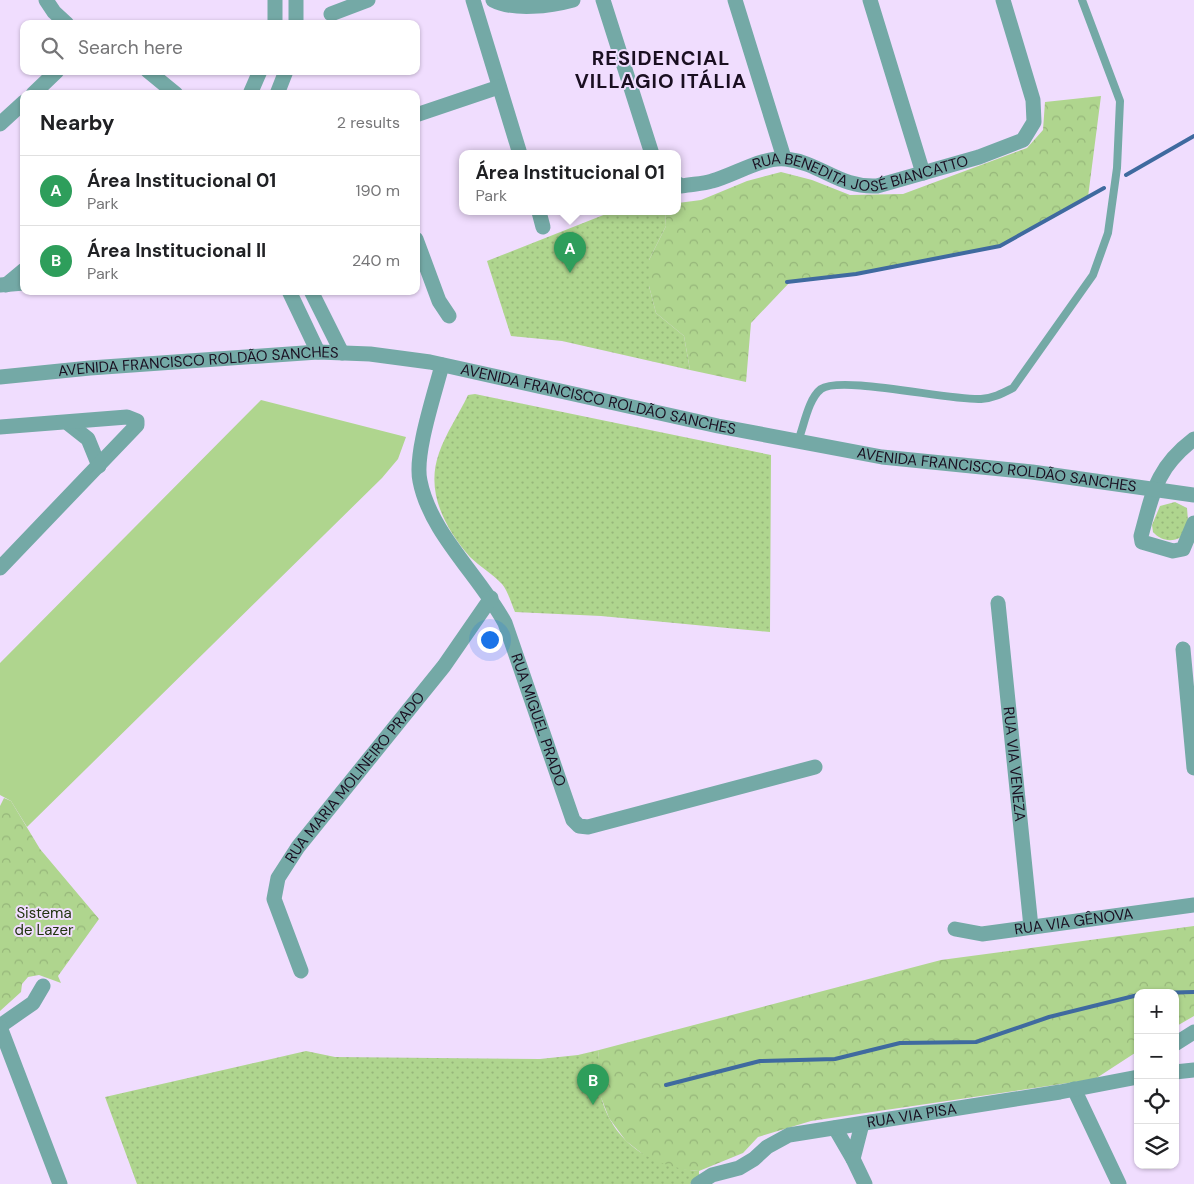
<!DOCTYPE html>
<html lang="en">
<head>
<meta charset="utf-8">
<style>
  :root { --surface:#fff; --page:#f6f6f6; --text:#202124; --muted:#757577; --line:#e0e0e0; --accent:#2563eb }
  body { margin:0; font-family:"DM Sans",sans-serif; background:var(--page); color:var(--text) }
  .controls { position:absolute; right:15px; bottom:15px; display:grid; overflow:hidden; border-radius:10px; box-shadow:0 1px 4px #0004 }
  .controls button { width:45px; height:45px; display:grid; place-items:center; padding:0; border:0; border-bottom:1px solid var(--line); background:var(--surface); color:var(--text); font:25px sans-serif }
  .you { position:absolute; left:489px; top:639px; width:18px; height:18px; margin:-12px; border:4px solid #fff; border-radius:50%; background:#1a73e8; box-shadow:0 0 0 8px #1a73e833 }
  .badge { display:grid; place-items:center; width:32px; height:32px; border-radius:50%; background:var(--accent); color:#fff; font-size:16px; font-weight:700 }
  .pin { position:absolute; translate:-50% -41px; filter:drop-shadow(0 1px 2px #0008) }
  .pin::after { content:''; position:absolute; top:26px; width:18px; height:15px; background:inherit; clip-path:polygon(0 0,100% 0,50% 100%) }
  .popup { position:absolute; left:459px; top:150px; width:222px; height:65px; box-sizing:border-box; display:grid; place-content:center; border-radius:10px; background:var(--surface); filter:drop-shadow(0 1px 4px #0005); font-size:16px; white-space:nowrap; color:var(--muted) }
  .popup b { font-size:19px; color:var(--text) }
  .popup::after { content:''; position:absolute; left:50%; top:100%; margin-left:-10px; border:10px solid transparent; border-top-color:var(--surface) }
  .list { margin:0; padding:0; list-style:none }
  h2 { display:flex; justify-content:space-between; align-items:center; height:65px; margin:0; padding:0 20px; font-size:21px }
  h2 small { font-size:16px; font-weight:400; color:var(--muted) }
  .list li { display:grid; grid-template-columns:32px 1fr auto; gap:15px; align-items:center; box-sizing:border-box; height:70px; padding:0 20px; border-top:1px solid var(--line) }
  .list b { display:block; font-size:19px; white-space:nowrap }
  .list p { margin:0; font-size:16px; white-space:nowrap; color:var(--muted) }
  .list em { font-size:16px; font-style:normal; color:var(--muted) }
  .icon { flex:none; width:28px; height:28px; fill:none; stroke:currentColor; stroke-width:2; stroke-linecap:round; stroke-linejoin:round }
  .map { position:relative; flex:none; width:1194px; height:1184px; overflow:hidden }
  .search { position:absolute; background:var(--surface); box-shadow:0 1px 4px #0004; left:20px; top:20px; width:400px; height:55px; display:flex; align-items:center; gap:12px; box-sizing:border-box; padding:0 18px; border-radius:10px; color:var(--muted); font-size:19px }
  .panel { position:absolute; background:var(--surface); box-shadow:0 1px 4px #0004; left:20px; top:90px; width:400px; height:205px; border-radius:10px }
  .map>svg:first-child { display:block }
  .grass { fill:#afd58e }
  .forest { fill:url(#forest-crowns) }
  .park { fill:url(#park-dots) }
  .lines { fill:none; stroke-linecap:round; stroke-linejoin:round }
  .stream { stroke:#3f6a9f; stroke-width:4 }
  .service { stroke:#74a9a6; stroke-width:8 }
  .minor { stroke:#74a9a6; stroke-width:15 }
  .tertiary { stroke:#74a9a6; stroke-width:15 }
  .labels { text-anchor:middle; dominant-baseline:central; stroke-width:4; stroke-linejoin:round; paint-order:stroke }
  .street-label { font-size:15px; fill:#1a0f21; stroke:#f0ddfe }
  .park-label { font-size:15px; fill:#223410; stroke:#f0ddfe }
  .district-label { font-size:20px; font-weight:bold; letter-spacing:1px; fill:#1a0f21; stroke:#f0ddfe }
</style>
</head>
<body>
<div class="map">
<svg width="1194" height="1184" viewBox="0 0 1194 1184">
  <defs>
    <pattern id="forest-crowns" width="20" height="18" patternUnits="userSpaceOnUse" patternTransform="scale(1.25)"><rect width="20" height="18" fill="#afd58e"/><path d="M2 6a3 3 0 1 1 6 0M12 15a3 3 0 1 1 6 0" fill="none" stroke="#96b67a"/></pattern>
    <pattern id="park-dots" width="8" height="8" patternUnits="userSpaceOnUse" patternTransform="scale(1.25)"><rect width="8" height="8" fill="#afd58e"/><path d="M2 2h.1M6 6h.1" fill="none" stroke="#96b67a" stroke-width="1.8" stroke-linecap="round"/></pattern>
  </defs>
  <rect width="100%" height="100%" fill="#f0ddfe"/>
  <path class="grass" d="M261,400L406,437L398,459L382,478L27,827L11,801L0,795V663Z"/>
  <path class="forest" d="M1101,96L1088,197L1000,246L856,274L790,282L751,323L746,382L690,370L684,336L656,313L649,286V260L666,226L665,212H678V203L701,200L747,181L781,172L812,180L850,195L903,194L1027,148L1043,130L1045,102Z
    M4,798L11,801L40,849L99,919L58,976L61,983L39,975L28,977L22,984L21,992L0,1011V806Z
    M1194,926V1016L1175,1027V993H1138V1051L1095,1079L811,1121L758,1137L743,1153L699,1171L675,1169L649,1159L626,1141L609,1118L599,1092L597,1066L599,1050L941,960Z"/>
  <path class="park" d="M611,212H665L666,226L649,260V286L656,313L684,336L690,370L562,341L511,336L487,261Z
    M475,394L771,455L770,632L601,616L515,612C511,603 508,591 502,584C493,574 480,567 470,557C445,528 425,492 439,453C446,433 459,414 468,395Z
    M1175,502L1187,508L1188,521L1181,537C1171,543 1160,540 1153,532L1152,525L1160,506Z
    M599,1050C590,1119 631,1165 699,1171V1176L690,1184H137L105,1097L306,1051L335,1057L540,1059L578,1055Z"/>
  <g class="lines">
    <path class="stream" d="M1126,175L1194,136
      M787,282L856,274L1000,246L1104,188
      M1154,993L1194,992
      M666,1085L760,1061L835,1059L900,1043L976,1042L1049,1017L1138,995"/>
    <path class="service" d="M798,441C804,426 808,399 821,389C841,375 951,401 981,399C994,398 1003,393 1013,388L1093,275L1108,233L1117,168L1120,101L1082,0"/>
    <g class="minor">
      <path d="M46,0L54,12L67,24"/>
      <path d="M275,0V24"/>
      <path d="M296,0V24"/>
      <path d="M473,0L520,154"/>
      <path d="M493,0C514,11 551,6 573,0"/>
      <path d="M603,0L652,154"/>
      <path d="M735,0L784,158"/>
      <path d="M870,0L923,173"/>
      <path d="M331,14L368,0"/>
      <path d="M148,71L176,94"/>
      <path d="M33,94L57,71"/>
      <path d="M250,94L260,71"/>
      <path d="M277,94L286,71"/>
      <path d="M416,115L499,87"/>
      <path d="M0,124L24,102"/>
      <path id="s1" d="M678,184L682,186C692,184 703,184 712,181C734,175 764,156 786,159C821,163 839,188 877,186L979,157L1023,140L1034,122L1033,100L1003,0"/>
      <path d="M539,212L543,227"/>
      <path d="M416,239L439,301L449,316"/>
      <path d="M0,285L24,283"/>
      <path d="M6,285L24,270"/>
      <path d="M289,291L318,352"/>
      <path d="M311,291L342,353"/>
      <path id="s2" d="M442,365C435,393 414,454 420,481C430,533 480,576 505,623L573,820L579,826L588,827L815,767"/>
      <path d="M69,424L88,439L99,466"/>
      <path d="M0,427L127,417L137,421V425L0,568"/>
      <path d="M1194,439C1156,468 1153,492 1141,536L1142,542L1173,551L1183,549L1194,523"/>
      <path id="s3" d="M998,603L1031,927"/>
      <path d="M1183,649L1194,768"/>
      <path id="s4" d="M955,929L982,934L1194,905"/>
      <path id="s5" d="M301,971L274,899L278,878L298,847L444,666L491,598"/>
      <path d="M0,1026L33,1003L43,986"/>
      <path d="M0,1027L60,1184"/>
      <path d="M1175,1044L1194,1032"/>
      <path d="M1175,1072L1194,1070"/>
      <path d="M1074,1089L1119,1184"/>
      <path d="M835,1128L853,1159L862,1124"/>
      <path d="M853,1159L865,1184"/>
      <path id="s6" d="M698,1184L712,1175L739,1168L754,1159L767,1147L789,1135L1060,1092L1138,1077"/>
    </g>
    <path class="tertiary" id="s7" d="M0,377L90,368L318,352L370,354L430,362L718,426L882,457L1032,472L1194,495"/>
  </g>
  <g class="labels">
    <g class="street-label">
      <text stroke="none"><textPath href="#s1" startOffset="191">RUA BENEDITA JOSÉ BIANCATTO</textPath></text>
      <text stroke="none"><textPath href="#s7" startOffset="199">AVENIDA FRANCISCO ROLDÃO SANCHES</textPath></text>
      <text stroke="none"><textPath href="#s7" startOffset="604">AVENIDA FRANCISCO ROLDÃO SANCHES</textPath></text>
      <text stroke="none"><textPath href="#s7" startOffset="1009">AVENIDA FRANCISCO ROLDÃO SANCHES</textPath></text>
      <text stroke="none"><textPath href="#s2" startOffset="388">RUA MIGUEL PRADO</textPath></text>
      <text stroke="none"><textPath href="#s3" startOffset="162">RUA VIA VENEZA</textPath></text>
      <text stroke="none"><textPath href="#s5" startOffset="225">RUA MARIA MOLINEIRO PRADO</textPath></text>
      <text stroke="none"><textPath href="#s4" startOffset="120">RUA VIA GÊNOVA</textPath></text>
      <text stroke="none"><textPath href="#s6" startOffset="229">RUA VIA PISA</textPath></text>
    </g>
    <g class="park-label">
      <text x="44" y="913">Sistema<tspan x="44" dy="17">de Lazer</tspan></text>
    </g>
    <g class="district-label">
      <text x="661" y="58">RESIDENCIAL<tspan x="661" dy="23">VILLAGIO ITÁLIA</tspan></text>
    </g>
  </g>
</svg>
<div class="controls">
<button>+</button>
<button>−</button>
<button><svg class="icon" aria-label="locate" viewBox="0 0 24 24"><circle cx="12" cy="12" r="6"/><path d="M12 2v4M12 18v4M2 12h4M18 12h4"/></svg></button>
<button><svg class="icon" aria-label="layers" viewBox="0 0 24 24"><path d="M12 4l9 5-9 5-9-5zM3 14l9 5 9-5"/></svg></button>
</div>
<div class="you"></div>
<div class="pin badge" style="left:570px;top:273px;background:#2e9e5b">A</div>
<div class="popup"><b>Área Institucional 01</b>Park</div>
<div class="pin badge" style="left:593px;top:1105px;background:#2e9e5b">B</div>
<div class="search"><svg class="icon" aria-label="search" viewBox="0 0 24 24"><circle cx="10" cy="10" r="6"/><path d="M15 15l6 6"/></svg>Search here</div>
<section class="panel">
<h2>Nearby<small>2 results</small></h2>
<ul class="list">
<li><span class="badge" style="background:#2e9e5b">A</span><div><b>Área Institucional 01</b><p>Park</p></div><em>190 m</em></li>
<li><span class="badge" style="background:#2e9e5b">B</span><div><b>Área Institucional II</b><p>Park</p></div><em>240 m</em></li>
</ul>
</section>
</div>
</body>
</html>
